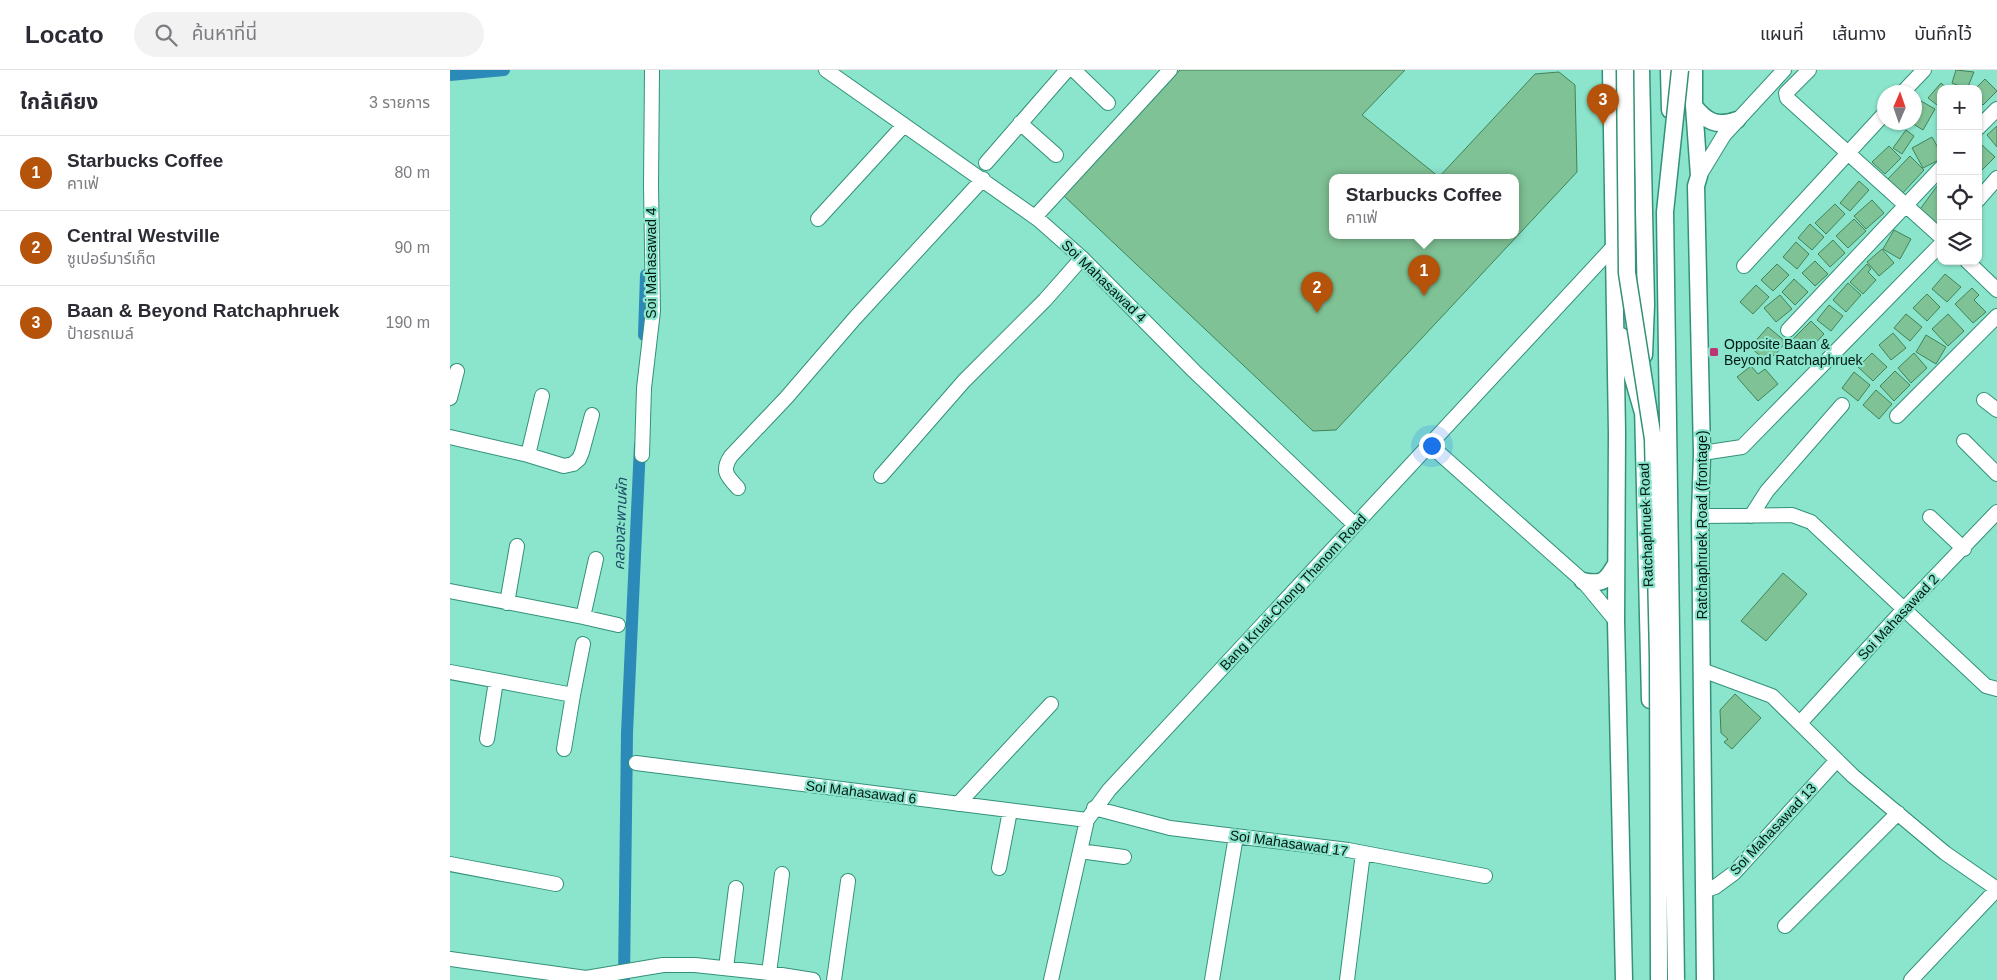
<!DOCTYPE html>
<html lang="th">
<head>
<meta charset="utf-8">
<style>
  :root { --surface:#fff; --page:#f2f2f3; --text:#2b2b33; --muted:#7c7c81; --line:#e1e1e2; --accent:#b45309 }
  body { margin:0; font-family:Arial,"Noto Sans Thai",sans-serif; background:var(--page); color:var(--text) }
  .controls { position:absolute; right:15px; top:15px; display:grid; overflow:hidden; border-radius:10px; box-shadow:0 1px 4px #0004 }
  .controls button { width:45px; height:45px; display:grid; place-items:center; padding:0; border:0; border-bottom:1px solid var(--line); background:var(--surface); color:var(--text); font:25px sans-serif }
  .compass { position:absolute; left:1427px; top:15px; width:45px; height:45px; border-radius:50%; background:var(--surface); box-shadow:0 1px 4px #0004; rotate:2deg }
  .you { position:absolute; left:981px; top:375px; width:18px; height:18px; margin:-12px; border:4px solid #fff; border-radius:50%; background:#1a73e8; box-shadow:0 0 0 8px #1a73e833 }
  .badge { display:grid; place-items:center; width:32px; height:32px; border-radius:50%; background:var(--accent); color:#fff; font-size:16px; font-weight:700 }
  .pin { position:absolute; translate:-50% -41px; filter:drop-shadow(0 1px 2px #0008) }
  .pin::after { content:''; position:absolute; top:26px; width:18px; height:15px; background:inherit; clip-path:polygon(0 0,100% 0,50% 100%) }
  .popup { position:absolute; left:879px; top:104px; width:190px; height:65px; box-sizing:border-box; display:grid; place-content:center; border-radius:10px; background:var(--surface); filter:drop-shadow(0 1px 4px #0005); font-size:16px; white-space:nowrap; color:var(--muted) }
  .popup b { font-size:19px; color:var(--text) }
  .popup::after { content:''; position:absolute; left:50%; top:100%; margin-left:-10px; border:10px solid transparent; border-top-color:var(--surface) }
  .list { margin:0; padding:0; list-style:none }
  h2 { display:flex; justify-content:space-between; align-items:center; height:65px; margin:0; padding:0 20px; font-size:21px }
  h2 small { font-size:16px; font-weight:400; color:var(--muted) }
  .list li { display:grid; grid-template-columns:32px 1fr auto; gap:15px; align-items:center; box-sizing:border-box; height:75px; padding:0 20px; border-top:1px solid var(--line) }
  .list b { display:block; font-size:19px; white-space:nowrap }
  .list p { margin:0; font-size:16px; white-space:nowrap; color:var(--muted) }
  .list em { font-size:16px; font-style:normal; color:var(--muted) }
  .icon { flex:none; width:28px; height:28px; fill:none; stroke:currentColor; stroke-width:2; stroke-linecap:round; stroke-linejoin:round }
  .map { position:relative; flex:none; width:1547px; height:910px; overflow:hidden }
  header { display:flex; align-items:center; gap:30px; box-sizing:border-box; height:70px; padding:0 25px; background:var(--surface); border-bottom:1px solid var(--line) }
  header strong { font-size:24px }
  nav { display:flex; gap:28px; margin-inline-start:auto; font-size:18px }
  .search { width:350px; height:45px; background:var(--page); display:flex; align-items:center; gap:12px; box-sizing:border-box; padding:0 18px; border-radius:28px; color:var(--muted); font-size:19px }
  main { display:flex }
  aside { flex:1; background:var(--surface) }
  .map>svg:first-child { display:block }
  .lines { fill:none; stroke-linecap:round; stroke-linejoin:round }
  .canal { stroke:#2b8ab8; stroke-width:12 }
  .building { fill:#7fc295; stroke:#418359; fill-rule:evenodd }
  .minor-casing { stroke:#33917a; stroke-width:16 }
  .major-casing { stroke:#33917a; stroke-width:19 }
  .minor { stroke:#fff; stroke-width:14 }
  .major { stroke:#fff; stroke-width:16 }
  .major-bridge-casing { stroke:#33917a; stroke-width:19; stroke-linecap:butt }
  .major-bridge { stroke:#fff; stroke-width:16 }
  .poi-dot { fill:#bb3577; stroke:#8be5cc; stroke-width:2 }
  .labels { text-anchor:middle; dominant-baseline:central; stroke-width:4.5; stroke-linejoin:round; paint-order:stroke }
  .street-label { font-size:14px; fill:#001912; stroke:#8be5cc }
  .poi-label { font-size:14px; fill:#001912; stroke:#8be5cc; text-anchor:start }
  .water-label { font-size:15px; font-style:italic; fill:#1d4e67; stroke:#8be5cc }
</style>
</head>
<body>
<header>
<strong>Locato</strong>
<div class="search"><svg class="icon" aria-label="search" viewBox="0 0 24 24"><circle cx="10" cy="10" r="6"/><path d="M15 15l6 6"/></svg>ค้นหาที่นี่</div>
<nav><a>แผนที่</a><a>เส้นทาง</a><a>บันทึกไว้</a></nav>
</header>
<main>
<aside>
<h2>ใกล้เคียง<small>3 รายการ</small></h2>
<ul class="list">
<li><span class="badge">1</span><div><b>Starbucks Coffee</b><p>คาเฟ่</p></div><em>80 m</em></li>
<li><span class="badge">2</span><div><b>Central Westville</b><p>ซูเปอร์มาร์เก็ต</p></div><em>90 m</em></li>
<li><span class="badge">3</span><div><b>Baan &amp; Beyond Ratchaphruek</b><p>ป้ายรถเมล์</p></div><em>190 m</em></li>
</ul>
</aside>
<div class="map">
<svg width="1547" height="910" viewBox="0 0 1547 910">
  <rect width="100%" height="100%" fill="#8be5cc"/>
  <g class="lines">
    <path class="canal" d="M0,5L54,0
      M194,265L196,205
      M174,910L177,663L190,375"/>
  </g>
  <path class="building" d="M730,0H955L912,45L989,107L1085,4L1109,2L1125,15L1127,102L886,360L863,361L614,126ZM883,107H1065V165H883Z
    M1506,0L1524,2L1517,19L1502,13Z
    M1535,9L1547,21L1533,35L1528,30V19H1525Z
    M1491,13L1498,19H1491V38L1478,28Z
    M1471,31L1485,39L1473,60L1460,52H1464V41Z
    M1547,56V77L1537,65Z
    M1456,60L1464,66L1452,84L1443,78Z
    M1482,67L1491,83V89L1473,98L1462,78Z
    M1532,75L1545,87L1531,101L1528,98V79Z
    M1439,76L1451,88L1435,104L1422,92Z
    M1460,86L1474,100L1451,125L1436,111Z
    M1409,111L1419,120L1400,141L1390,133Z
    M1487,116L1491,119V147L1485,155L1468,142Z
    M1422,130L1434,143L1416,159L1404,146Z
    M1385,134L1395,144L1376,164L1365,153Z
    M1404,149L1416,161L1398,178L1386,166Z
    M1360,154L1374,167L1362,180L1348,168Z
    M1444,160L1461,169L1450,189L1433,179Z
    M1383,170L1395,183L1380,197L1368,184Z
    M1346,172L1359,184L1347,199L1333,187Z
    M1432,179L1444,193L1429,206L1417,192Z
    M1365,191L1378,204L1365,216L1352,203Z
    M1327,194L1339,205L1323,221L1311,210Z
    M1417,194L1421,199L1418,202L1426,210L1413,224L1400,212Z
    M1495,204L1511,217L1497,232L1482,219Z
    M1344,209L1358,222L1345,235L1332,222Z
    M1398,213L1411,225L1396,242L1383,230Z
    M1306,215L1319,227L1303,244L1290,232Z
    M1522,218L1529,225L1524,230L1536,242L1523,253L1505,234Z
    M1477,224L1490,237L1477,251L1463,238Z
    M1330,225L1342,239L1326,252L1314,238Z
    M1379,235L1393,246L1381,261L1367,250Z
    M1456,244L1472,257L1460,271L1444,258Z
    M1498,244L1514,261L1498,276L1482,259Z
    M1361,251L1374,264L1360,279L1354,273L1348,280L1340,272Z
    M1318,257L1336,272L1324,286L1321,283L1315,290L1300,277Z
    M1443,263L1456,278L1441,290L1429,275Z
    M1476,265L1496,277L1486,294L1466,282Z
    M1422,283L1437,297L1423,311L1408,297Z
    M1464,283L1477,298L1461,313L1448,298Z
    M1301,296L1308,304L1315,299L1328,314L1308,331L1287,307Z
    M1445,301L1460,315L1444,331L1430,316Z
    M1404,302L1420,315L1408,331L1392,318Z
    M1426,320L1442,334L1429,349L1413,335Z
    M1333,503L1357,524L1316,571L1291,551Z
    M1285,624L1311,648L1282,679L1274,672L1278,669L1271,663L1270,640Z"/>
  <g class="lines">
    <defs>
      <path id="minor" d="M376,0L589,150L632,188L744,301L905,455
        M624,0L658,33
        M1359,0L1336,23L1337,28L1491,167
        M1453,22L1474,0
        M570,53L606,85
        M1528,58L1547,39
        M536,93L617,0
        M1249,106L1274,65L1334,0
        M1528,130L1547,108
        M585,147L720,0
        M368,149L454,55
        M1517,191L1547,220
        M1294,196L1434,44
        M1338,260L1491,98
        M0,328L7,301
        M1534,330L1547,340
        M1447,346L1547,246
        M0,367L78,385L114,396L123,394L129,389L132,382L142,345
        M1514,371L1547,404
        M980,375L1133,511L1166,551
        M1252,383L1292,377L1491,174
        M78,385L92,326
        M192,385L194,318L203,241L201,115L202,0
        M431,406L514,311L595,230L632,188
        M288,418C277,406 271,401 281,386L336,328L405,248L533,109
        M1250,446L1342,445L1361,452L1536,616L1547,619
        M1301,446L1317,421L1392,335
        M1480,447L1514,479
        M0,521L133,547L146,489
        M57,533L67,476
        M133,547L168,555
        M1252,600L1322,626L1403,706L1495,783L1547,819
        M0,602L123,625L114,679
        M123,625L133,574
        M1350,653L1454,539L1547,442
        M37,669L46,611
        M186,693L637,750
        M508,734L601,634
        M644,738L720,758L898,780L1035,806
        M630,781L674,787
        M0,794L106,814
        M549,798L560,741
        M1253,821L1265,817L1284,803L1387,690
        M1335,856L1448,743
        M0,889L136,908L213,895H245L319,903L363,910
        M276,898L286,818
        M319,903L332,804
        M384,910L398,811
        M601,910L637,750L659,720L1164,176
        M762,910L786,766
        M897,910L913,783
        M1461,910L1547,819"/>
      <path id="major" d="M1161,0L1167,363L1166,551L1174,910
        M1191,0L1196,235L1194,285
        M1219,0L1220,40
        M1244,0V36L1249,106L1246,116L1252,383L1250,446L1255,910
        M1244,36C1257,52 1266,57 1287,50
        M1171,266L1193,343
        M1193,335L1200,630
        M1133,511C1153,515 1156,511 1166,494"/>
    </defs>
    <use href="#minor" class="minor-casing"/>
    <use href="#major" class="major-casing"/>
    <use href="#minor" class="minor"/>
    <use href="#major" class="major"/>
    <defs>
      <path id="major-bridge" d="M1175,0L1177,203L1203,369L1208,587L1209,910
        M1226,910L1215,142L1230,0"/>
    </defs>
    <use href="#major-bridge" class="major-bridge-casing"/>
    <use href="#major-bridge" class="major-bridge"/>
  </g>
  <rect class="poi-dot" x="1259" y="277" width="10" height="10" rx="2.5"/>
  <g class="labels">
    <g class="street-label">
      <text transform="translate(201 193) rotate(-90)">Soi Mahasawad 4</text>
      <text transform="translate(654 211) rotate(44)">Soi Mahasawad 4</text>
      <text transform="translate(1196 455) rotate(-92)">Ratchaphruek Road</text>
      <text transform="translate(1252 455) rotate(-90)">Ratchaphruek Road (frontage)</text>
      <text transform="translate(843 522) rotate(-47)">Bang Kruai-Chong Thanom Road</text>
      <text transform="translate(1448 547) rotate(-47)">Soi Mahasawad 2</text>
      <text transform="translate(411 722) rotate(7)">Soi Mahasawad 6</text>
      <text transform="translate(1323 759) rotate(-47)">Soi Mahasawad 13</text>
      <text transform="translate(839 773) rotate(8)">Soi Mahasawad 17</text>
    </g>
    <g class="poi-label">
      <text x="1274" y="274">Opposite Baan &amp;<tspan x="1274" dy="16">Beyond Ratchaphruek</tspan></text>
    </g>
    <g class="water-label">
      <text transform="translate(170 454) rotate(-88)">คลองสะพานผัก</text>
    </g>
  </g>
</svg>
<div class="controls">
<button>+</button>
<button>−</button>
<button><svg class="icon" aria-label="locate" viewBox="0 0 24 24"><circle cx="12" cy="12" r="6"/><path d="M12 2v4M12 18v4M2 12h4M18 12h4"/></svg></button>
<button><svg class="icon" aria-label="layers" viewBox="0 0 24 24"><path d="M12 4l9 5-9 5-9-5zM3 14l9 5 9-5"/></svg></button>
</div>
<svg class="compass" viewBox="-18 -18 36 36"><path d="M0-13l5 13h-10z" fill="#e53935"/><path d="M0 13l5-13h-10z" fill="#7c7c81"/></svg>
<div class="you"></div>
<div class="pin badge" style="left:974px;top:226px">1</div>
<div class="popup"><b>Starbucks Coffee</b>คาเฟ่</div>
<div class="pin badge" style="left:867px;top:243px">2</div>
<div class="pin badge" style="left:1153px;top:55px">3</div>
</div>
</main>
</body>
</html>
